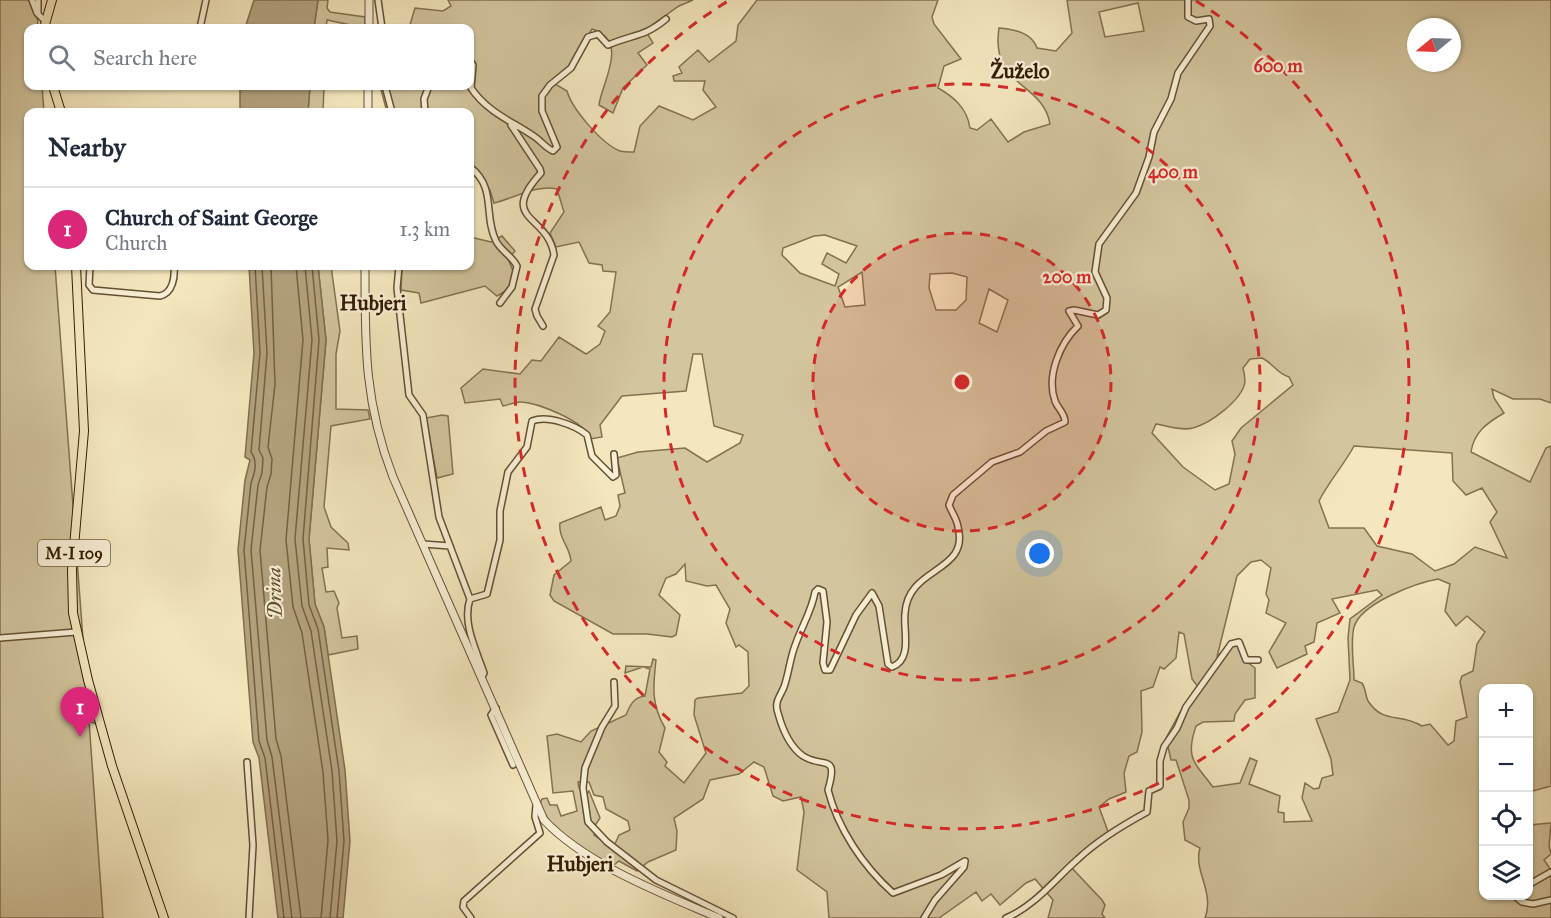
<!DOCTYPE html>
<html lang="en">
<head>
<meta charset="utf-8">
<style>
  :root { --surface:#fff; --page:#f2f2f3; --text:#1f2937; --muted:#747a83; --line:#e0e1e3; --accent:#db2777 }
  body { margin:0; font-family:"IM FELL Great Primer",serif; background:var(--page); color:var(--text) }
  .controls { position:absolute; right:18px; bottom:18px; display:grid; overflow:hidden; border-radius:12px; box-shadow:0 2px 4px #0004 }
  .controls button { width:54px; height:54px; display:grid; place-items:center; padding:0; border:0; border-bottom:2px solid var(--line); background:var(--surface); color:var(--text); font:30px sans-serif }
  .compass { position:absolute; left:1407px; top:18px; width:54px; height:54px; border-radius:50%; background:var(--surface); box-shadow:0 2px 4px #0004; rotate:251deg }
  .you { position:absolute; left:1040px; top:554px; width:21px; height:21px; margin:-15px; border:4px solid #fff; border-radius:50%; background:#1a73e8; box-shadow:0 0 0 9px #1a73e833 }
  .badge { display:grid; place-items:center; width:39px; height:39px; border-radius:50%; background:var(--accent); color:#fff; font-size:20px; font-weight:700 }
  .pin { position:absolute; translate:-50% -50px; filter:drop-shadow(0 2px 3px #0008) }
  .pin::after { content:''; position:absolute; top:32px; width:21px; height:18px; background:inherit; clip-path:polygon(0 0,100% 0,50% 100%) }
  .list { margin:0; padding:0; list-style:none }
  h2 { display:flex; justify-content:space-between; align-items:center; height:78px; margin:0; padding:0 24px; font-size:26px }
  h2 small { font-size:20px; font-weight:400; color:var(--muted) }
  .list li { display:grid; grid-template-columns:39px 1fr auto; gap:18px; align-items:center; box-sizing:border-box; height:84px; padding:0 24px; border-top:2px solid var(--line) }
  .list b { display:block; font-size:22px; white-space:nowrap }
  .list p { margin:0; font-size:20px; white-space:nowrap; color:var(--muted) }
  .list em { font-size:20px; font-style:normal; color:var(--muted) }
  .icon { flex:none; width:33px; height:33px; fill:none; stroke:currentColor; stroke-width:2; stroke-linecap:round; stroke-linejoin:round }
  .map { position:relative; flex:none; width:1551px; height:918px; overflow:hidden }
  .search { position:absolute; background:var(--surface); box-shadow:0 2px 4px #0004; left:24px; top:24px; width:450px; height:66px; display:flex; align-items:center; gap:15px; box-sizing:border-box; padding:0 21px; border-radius:12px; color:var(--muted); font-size:22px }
  .panel { position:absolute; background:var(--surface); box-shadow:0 2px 4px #0004; left:24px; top:108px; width:450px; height:162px; border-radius:12px }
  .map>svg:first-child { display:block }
  .green { fill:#d3c59e; stroke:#847150; stroke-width:1.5; fill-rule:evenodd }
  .water { fill:#b3a27e; stroke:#806d4d; stroke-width:1.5 }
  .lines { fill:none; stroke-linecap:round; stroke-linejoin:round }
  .shore { stroke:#746040; stroke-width:1.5 }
  .minor-casing { stroke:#645032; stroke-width:8 }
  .tertiary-casing { stroke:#645032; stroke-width:9 }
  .primary-casing { stroke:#341d03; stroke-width:10 }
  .minor { stroke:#f8efd5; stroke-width:5 }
  .tertiary { stroke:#f8efd5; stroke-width:7 }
  .primary { stroke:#f4e7be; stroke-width:8 }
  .ring { fill:none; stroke:#d62828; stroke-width:3; stroke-dasharray:10 8 }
  .labels { text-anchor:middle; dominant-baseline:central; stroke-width:4.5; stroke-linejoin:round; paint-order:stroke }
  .shield { fill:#f8efd5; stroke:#6f5c42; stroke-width:1.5 }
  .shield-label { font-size:16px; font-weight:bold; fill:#341d03 }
  .water-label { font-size:20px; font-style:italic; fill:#604c2e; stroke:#f8efd5 }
  .quarter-label { font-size:21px; font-weight:bold; fill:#341d03; stroke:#f8efd5 }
  .centre { fill:#d62828; stroke:#f8efd5; stroke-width:3 }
  .ring-label { font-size:18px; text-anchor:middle; font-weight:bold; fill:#d62828; stroke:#f8efd5; stroke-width:4.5; stroke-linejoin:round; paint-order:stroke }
</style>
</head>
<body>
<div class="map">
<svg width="1551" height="918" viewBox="0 0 1551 918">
  <rect width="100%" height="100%" fill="#f4e7be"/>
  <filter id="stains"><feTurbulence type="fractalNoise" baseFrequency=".00333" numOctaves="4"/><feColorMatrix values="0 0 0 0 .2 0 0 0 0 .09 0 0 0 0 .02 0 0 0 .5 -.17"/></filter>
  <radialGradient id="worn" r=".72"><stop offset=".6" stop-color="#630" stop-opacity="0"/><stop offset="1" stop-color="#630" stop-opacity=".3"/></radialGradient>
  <path class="green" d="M0,0H36L38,28H28V86H42L44,112H28V266H55L86,679L96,724L89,721L103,918H0Z
    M318,0H328L327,8L330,12L365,17V28L327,20L326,28H314Z
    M448,0H693L679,6L645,30L653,43L638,53L647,65L623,88L613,113L599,105C602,81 630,42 592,29L572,63L553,79L555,84L567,91C572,109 602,144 620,151C624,152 630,152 634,152L640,126L659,106L693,120L716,107L703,90L705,81H674L673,76L682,73L679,67L698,50L709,62L736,41L738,25L757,0H938L932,17L934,24L961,59L944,66L938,88C954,97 967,108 970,128L977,130L991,119L1008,142L1024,132L1050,124C1043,82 990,87 999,28C1014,29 1032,33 1037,48L1056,51L1072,33L1067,0H1551V403L1540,399H1513L1492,389L1494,398L1504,413C1487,423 1474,432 1471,452L1530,482L1546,448L1551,446V786L1529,792L1528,688H1484V896H1528L1529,825L1551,823L1549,846L1551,854L1544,860L1551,870V918H1205C1215,892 1193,871 1200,848L1185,840L1183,822L1189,808V800L1176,760H1171L1166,738L1183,707L1199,688L1192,679L1184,634L1179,632L1176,658L1164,669L1160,667L1153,687L1141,691L1142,732L1137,752L1129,756L1124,773L1126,792L1109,799L1099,807L1110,837L1071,867L1102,900L1105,905L1102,914L1105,918H1048L1053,900L1035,879L1026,883L1000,905L991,894L982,901L976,892L939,918H829L827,892L797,870L804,812L801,797L783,801L773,796L764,767L754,762L739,774L710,780L703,799L674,818L677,831L676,850L648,862L637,871L619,861L614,865C585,854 552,835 540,804L542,799L547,798L550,805H557L561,816L577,811L573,791L553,793L547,736L557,734L581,742L591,731L626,715C630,705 634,697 645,696L650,669L643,667L625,673L626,666L651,667L653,659L656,660C653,687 651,704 665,728L659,752L667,762L665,766L684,783L706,753L694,715L695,700L698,698L742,693L749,686L748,652L739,645L736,647L726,623L730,609L716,585L707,586L686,581L685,564L676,574L666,578L659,595L680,615L676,635L672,637L647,634H613L554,601L550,595L554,575L571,561C570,547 558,538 560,523L601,507L605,520L616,516L620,506L618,495L625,493L617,458L638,452L685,448L707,462L740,443L743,435L714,426L702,354H693L686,391L622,396L600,425L602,437L590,439C587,422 538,403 522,402C516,401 509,405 503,406L500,399L465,403L461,388L483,369L520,374L532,360L541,361L559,337L586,354L600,344L605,331L598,326L610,312L616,272L603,271L602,265L589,263L579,242L556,247L550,233L564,212L557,189C538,184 514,198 494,203L490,190L470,164V112H387L380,86H470V28H409L415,8L443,11L451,6ZM1138,3L1144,31L1105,37L1099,12ZM1416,27H1452V63H1416ZM825,235L857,246L846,263L827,253L822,264L839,274L835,286L800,273L782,255L783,248L814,236ZM862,272L865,305L845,307L838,287ZM952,273L967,277L966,300L956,310H936L929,288L930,274ZM989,289L1008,300L997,332L979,323ZM1262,358C1273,363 1277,374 1289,377L1293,385L1241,428L1232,441L1235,454L1229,484L1215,490L1183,467L1152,433L1156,424C1168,426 1181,431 1193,428C1211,423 1242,400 1245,382C1245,378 1244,372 1243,368L1250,359ZM1354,446L1452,453L1453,481L1466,495L1482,488L1497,512L1490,522L1507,558L1475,547L1454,564L1435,571L1412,554L1377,546L1364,528H1329L1319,501C1329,481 1344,465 1354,446ZM1261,560L1271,568L1266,594L1269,600L1266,613L1286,623L1269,652L1277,668L1307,654L1305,646L1314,642L1317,623L1340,613L1332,599L1377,590L1382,595L1350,619L1348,638L1350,680L1338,712L1316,719L1331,759L1333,775L1322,778L1319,788L1314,789L1305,783L1302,798L1312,821L1284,822V813L1278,812L1280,796L1249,784L1257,761L1250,758L1240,783L1213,787C1194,762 1185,758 1196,726L1203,722L1234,721L1235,714L1245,700L1255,698V668L1242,658L1238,643L1229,644L1217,657L1237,576L1251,562ZM1438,579L1450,584L1445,611L1456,626L1467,616L1485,632L1477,644L1473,671L1462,676L1460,682L1467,717L1456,721L1454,741L1448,745L1430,724L1422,726C1399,712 1384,725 1368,701C1365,695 1366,689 1362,683L1354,680C1354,663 1350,643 1354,627C1361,603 1416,583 1438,579ZM578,782H589L594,795L603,797L606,809L628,821L630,830L619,835L613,848L594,835L597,830L594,827L600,818L589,791L586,795L579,788Z
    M310,86H324L323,112H308Z
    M502,236L515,251L508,259L514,273C511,284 508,291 497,296L485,286L421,303L419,293L401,290L402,266H470V237L491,242Z
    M318,266H331L340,331L336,354V409L368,410L370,419L331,426L324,507L331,527L348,543L349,550L327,548L328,567L322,568L326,592L334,591L339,603L337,608L342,638L357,636L358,649L328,655L324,627L315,604L309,539L326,340Z
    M442,415L448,416L453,474L437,478L426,418Z"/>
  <path class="water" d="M254,0H318L314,28H245Z
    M240,86H310L308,112H240Z
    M249,266H318L326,340L309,539L315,604L324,627L345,770L350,841L343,918H278L259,758L253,742L238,550L245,480L250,460L245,457L254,353Z"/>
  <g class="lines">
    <path class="shore" d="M255,266L260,353L251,452C258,462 255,472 251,483L244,550L259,741L265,758L284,918
      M262,266L267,353L259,450L263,458L262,473L258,485L251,550L267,740L272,757L292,918
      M271,266L275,384L268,447L272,459L271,474L267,487L260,550L276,739L281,756L301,918
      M296,266L303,340L286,540L293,607L302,633L323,772L328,840L321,918
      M305,266L312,340L295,539L302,606L311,631L332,771L337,841L330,918
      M312,266L319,340L303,539L309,605L318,629L339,771L344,841L337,918"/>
    <defs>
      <path id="minor" d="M32,0L37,13L45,21
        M38,0V14
        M378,0L382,28
        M200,28L206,0
        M470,61L473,65L471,88C488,113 512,121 535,137C541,141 546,148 553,151L557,147L542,111V96L550,85L571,68L588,37L598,34L608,45C633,34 643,38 666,19
        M385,86L392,112
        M425,112L424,99L429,86
        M511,125L540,169L541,173C497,221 548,214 554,255L535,309L537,316L543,326
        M470,167C497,188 483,215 496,241C501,251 512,256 517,266L512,287L500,303
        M90,266L89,285L93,290L160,296C173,293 175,277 174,266
        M399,266L397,288L409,395L423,415L439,517L470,599C462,623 476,649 484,673L482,677
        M423,544L450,546
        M470,599L487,594L500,540V511L508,472L527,447L532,421C548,415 575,425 587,435L592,456L613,477L616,475L614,454
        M0,638L76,632
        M614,682L615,706L602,727L585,768L583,788L588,822L607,842L656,880L733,918
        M496,708L491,715L513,765
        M247,762L253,845L249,918
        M1528,885L1551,872
        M1515,896L1522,902L1533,904L1551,900
        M471,918L463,907L464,901L540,833L535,817L536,805
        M924,918L935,900L964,867L965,861L941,875L893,893C863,866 838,829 828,790C839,752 823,769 803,756C789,746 782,728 778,713C774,702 780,697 784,687C789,673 790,657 796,643C802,626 812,610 815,592L818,589L823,591L827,622L823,663L825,670H830L856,615L872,593L879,606L888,664L892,667C913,659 903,631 905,613C908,566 970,573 958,527C957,519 952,513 949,505L953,495L992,462L1020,452L1046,431L1065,422C1065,413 1058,409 1055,401C1046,376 1060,343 1078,326L1069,311L1074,310L1098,315L1106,310L1107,298L1095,272L1099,244L1136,193L1149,157L1154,132L1171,99L1178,73L1210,26L1209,19L1196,21L1188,17V0
        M1006,918C1035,906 1055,879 1078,859C1098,840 1123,825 1147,812L1149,791L1160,786V761L1164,747L1177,728L1186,707L1231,644L1239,642L1246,660H1258"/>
      <path id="tertiary" d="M369,28V0
        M368,112V86
        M365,266C365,344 364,402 393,477L544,820C585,864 663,894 719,918"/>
      <path id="primary" d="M44,28L52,0
        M53,86L61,112
        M76,266L84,431L72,570L73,613L88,680L112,766L164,918"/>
    </defs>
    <use href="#minor" class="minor-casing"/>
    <use href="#tertiary" class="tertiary-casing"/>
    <use href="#primary" class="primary-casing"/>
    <use href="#minor" class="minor"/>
    <use href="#tertiary" class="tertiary"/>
    <use href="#primary" class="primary"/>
  </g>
  <circle cx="962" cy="382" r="149" fill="#d62828" fill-opacity=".12"/>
  <g class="ring">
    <circle cx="962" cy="382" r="149"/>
    <circle cx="962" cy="382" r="298"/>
    <path d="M1196 1A447 447 0 1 1 728 1"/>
  </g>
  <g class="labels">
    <rect class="shield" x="38" y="540" width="72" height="26" rx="4.5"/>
    <g class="shield-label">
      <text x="74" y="553">M-I 109</text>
    </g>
    <g class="water-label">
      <text transform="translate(274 593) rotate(-92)">Drina</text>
    </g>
    <g class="quarter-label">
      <text x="1020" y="71">Žuželo</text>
      <text x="373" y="303">Hubjeri</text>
      <text x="580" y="864">Hubjeri</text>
    </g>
  </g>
  <circle cx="962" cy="382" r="9" class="centre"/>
  <g class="ring-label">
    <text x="1278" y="72">600 m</text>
    <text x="1173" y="178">400 m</text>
    <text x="1067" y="283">200 m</text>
  </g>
  <rect width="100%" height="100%" filter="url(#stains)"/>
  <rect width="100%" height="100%" fill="url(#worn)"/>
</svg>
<div class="controls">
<button>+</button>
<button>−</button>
<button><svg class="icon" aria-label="locate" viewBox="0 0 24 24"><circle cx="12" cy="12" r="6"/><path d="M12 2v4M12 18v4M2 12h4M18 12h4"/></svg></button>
<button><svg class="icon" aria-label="layers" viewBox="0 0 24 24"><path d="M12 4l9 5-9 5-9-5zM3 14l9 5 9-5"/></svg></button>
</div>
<svg class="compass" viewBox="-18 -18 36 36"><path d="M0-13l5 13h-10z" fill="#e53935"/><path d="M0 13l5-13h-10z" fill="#747a83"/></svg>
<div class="you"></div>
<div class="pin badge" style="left:80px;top:737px">1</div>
<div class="search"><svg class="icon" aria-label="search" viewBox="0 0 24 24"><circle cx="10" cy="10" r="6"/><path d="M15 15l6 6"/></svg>Search here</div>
<section class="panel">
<h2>Nearby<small></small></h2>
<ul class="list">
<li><span class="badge">1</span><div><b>Church of Saint George</b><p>Church</p></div><em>1.3 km</em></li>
</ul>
</section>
</div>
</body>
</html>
